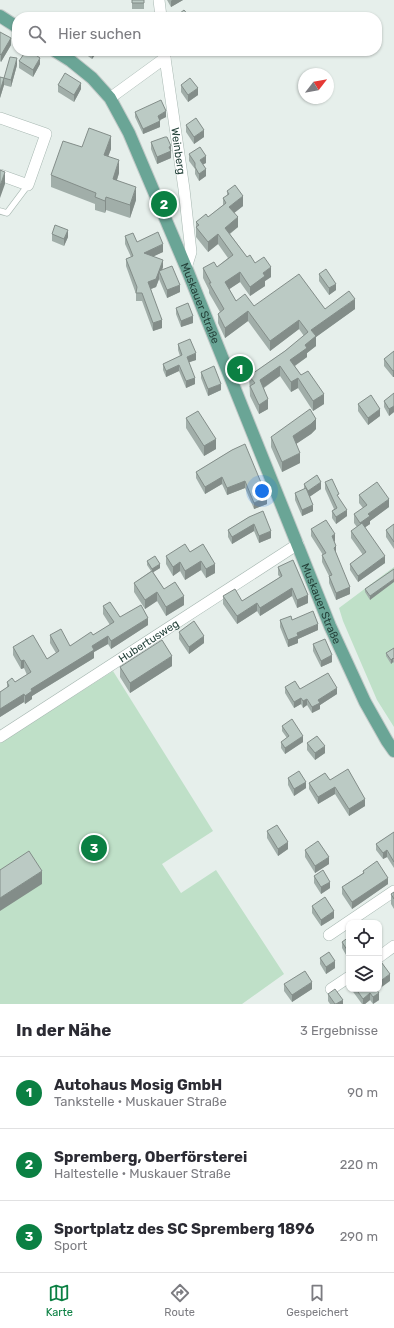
<!DOCTYPE html>
<html lang="de">
<head>
<meta charset="utf-8">
<style>
  :root { --surface:#fff; --page:#f2f2f3; --text:#2b2b33; --muted:#7c7c81; --line:#e1e1e2; --accent:#0b8043 }
  body { margin:0; font-family:Rubik,sans-serif; background:var(--page); color:var(--text) }
  .controls { position:absolute; right:12px; bottom:12px; display:grid; overflow:hidden; border-radius:8px; box-shadow:0 1px 3px #0004 }
  .controls button { width:36px; height:36px; display:grid; place-items:center; padding:0; border:0; border-bottom:1px solid var(--line); background:var(--surface); color:var(--text); font:20px sans-serif }
  .compass { position:absolute; left:298px; top:68px; width:36px; height:36px; border-radius:50%; background:var(--surface); box-shadow:0 1px 3px #0004; rotate:59deg }
  .you { position:absolute; left:262px; top:491px; width:14px; height:14px; margin:-10px; border:3px solid #fff; border-radius:50%; background:#1a73e8; box-shadow:0 0 0 6px #1a73e833 }
  .badge { display:grid; place-items:center; width:26px; height:26px; border-radius:50%; background:var(--accent); color:#fff; font-size:13px; font-weight:700 }
  .pin { position:absolute; translate:-50% -50%; border:2px solid #fff; box-shadow:0 1px 4px #0006 }
  .list { margin:0; padding:0; list-style:none }
  h2 { display:flex; justify-content:space-between; align-items:center; height:52px; margin:0; padding:0 16px; font-size:17px }
  h2 small { font-size:13px; font-weight:400; color:var(--muted) }
  .list li { display:grid; grid-template-columns:26px 1fr auto; gap:12px; align-items:center; box-sizing:border-box; height:72px; padding:0 16px; border-top:1px solid var(--line) }
  .list b { display:block; font-size:15px; white-space:nowrap }
  .list p { margin:0; font-size:13px; white-space:nowrap; color:var(--muted) }
  .list em { font-size:13px; font-style:normal; color:var(--muted) }
  .icon { flex:none; width:22px; height:22px; fill:none; stroke:currentColor; stroke-width:2; stroke-linecap:round; stroke-linejoin:round }
  .map { position:relative; flex:none; width:394px; height:1004px; overflow:hidden }
  .search { position:absolute; background:var(--surface); box-shadow:0 1px 3px #0004; left:12px; right:12px; top:12px; height:44px; display:flex; align-items:center; gap:10px; box-sizing:border-box; padding:0 14px; border-radius:16px; color:var(--muted); font-size:15px }
  .sheet { height:268px; background:var(--surface) }
  nav { display:flex; justify-content:space-around; align-items:center; box-sizing:border-box; height:56px; border-top:1px solid var(--line); background:var(--surface); font-size:11px; color:var(--muted) }
  nav a { display:grid; justify-items:center; gap:2px }
  nav .on { color:var(--accent) }
  .map>svg:first-child { display:block }
  .green { fill:#bfe0c8 }
  .lines { fill:none; stroke-linecap:round; stroke-linejoin:round }
  .service-casing { stroke:#a8b8b2; stroke-width:7 }
  .minor-casing { stroke:#a8b8b2; stroke-width:12 }
  .primary-casing { stroke:#c2cac8; stroke-width:14 }
  .service { stroke:#fff; stroke-width:5.5 }
  .minor { stroke:#fff; stroke-width:11 }
  .primary { stroke:#6aa596; stroke-width:12 }
  .wall { fill:#a1aea9 }
  .shaded-wall { fill:#838d89 }
  .building { fill:#bbcac4; stroke:#838d89 }
  .labels { text-anchor:middle; dominant-baseline:central; stroke-width:4; stroke-linejoin:round; paint-order:stroke }
  .street-label { font-size:11px; fill:#24423a; stroke:#f7fbf9 }
</style>
</head>
<body>
<div class="map">
<svg width="394" height="1004" viewBox="0 0 394 1004">
  <rect width="100%" height="100%" fill="#e6efeb"/>
  <path class="green" d="M394,567V727L377,700L343,621L339,608Z
    M113,671L213,831L162,864L181,893L216,870L284,974L242,1004H0V743Z"/>
  <g class="lines">
    <defs>
      <path id="service" d="M0,211L7,213L28,185"/>
      <g id="minor">
        <path d="M159,0L161,17"/>
        <path id="s1" d="M165,58L184,189L191,252L186,268"/>
        <path d="M110,98L165,58L164,52"/>
        <path d="M0,118L46,134L28,185L0,175"/>
        <path id="s2" d="M0,737L298,544"/>
        <path d="M329,935L394,891"/>
        <path d="M379,957L394,946"/>
        <path d="M331,989L349,977"/>
      </g>
      <g id="primary">
        <path d="M0,16L17,27"/>
        <path id="s3" d="M55,51L71,61L92,78L110,98L129,133L188,272L330,626L365,702L387,741L394,751"/>
      </g>
    </defs>
    <use href="#service" class="service-casing"/>
    <use href="#minor" class="minor-casing"/>
    <use href="#primary" class="primary-casing"/>
    <use href="#service" class="service"/>
    <use href="#minor" class="minor"/>
    <use href="#primary" class="primary"/>
  </g>
  <path class="wall" d="M132,0H144V9H132Z
    M167,0H183L171,7Z
    M0,32L11,45L1,62L0,61Z
    M81,51H98L92,59Z
    M19,61L40,64L33,77L19,68Z
    M17,65L11,87L4,85L0,98V77L4,78Z
    M58,85L81,89L74,102L58,92Z
    M181,85L198,95L188,102L181,92Z
    M135,112L166,117L160,120V127L143,134L135,117Z
    M186,125L204,137L194,144L186,132Z
    M151,142L171,146V158L157,164L151,149Z
    M82,147L111,149L108,156L119,173L117,180L136,200L130,218L106,210L105,213L95,210V204L51,187V175Z
    M189,154L206,163L203,164L206,176L199,181L195,174V169L189,161Z
    M227,191L243,206L234,213L238,227L230,234L247,257L255,263L271,277L265,281V286L250,296L240,282L229,289L236,301L254,306L325,309H355L316,337V346L307,353V357L295,366L301,375L324,404L313,411L298,388L291,392L280,376L264,388L268,409L259,414L250,396L249,376L285,351L304,336L299,329L270,351L248,321L225,338L218,323V314L220,312L209,293V290L203,278V268L217,267L228,258L218,244L208,252L196,237V222L208,217L223,205V198L227,196Z
    M52,234L68,237L64,246L52,241Z
    M125,236L137,242L163,252L153,256L163,267L162,270L180,292L167,298L159,279L156,287L151,289L162,328L153,331L142,301H136V294L126,266V259L131,257L125,244Z
    M319,274L336,290L329,295L319,281Z
    M176,308L193,323L181,327L176,314Z
    M178,344L196,360L189,362L195,384L186,388L179,371L166,377L163,370V364L180,356L178,350Z
    M394,351V377H393L384,366V359Z
    M201,372L221,390L208,396L201,378Z
    M394,394V412L389,416L384,407V401Z
    M358,404L380,416L368,425L358,411Z
    M186,418L216,449L204,456L186,428Z
    M316,429L311,434L296,444L300,463L282,472L271,447V437Z
    M232,450L267,504L254,509L245,488L227,495L222,484L205,494L196,478V472Z
    M325,482L339,498L347,516L336,524L332,518V511L334,509L325,489Z
    M304,484L321,489L310,496L313,511L302,516L295,500V493L304,489Z
    M359,495L389,507L370,521V524L365,527L385,563L358,582L350,570V564L363,555L351,538V531L357,527L354,523V514L363,508L359,503Z
    M249,517L271,538L259,543L254,531L232,544L228,537V530Z
    M394,524V549L386,537V530Z
    M311,529L335,541L334,542L336,553L350,594L336,600L329,583V576L322,562V555H323L311,536Z
    M203,544L215,573L206,578L201,570L185,580L180,571L173,576L166,564V556L190,552Z
    M147,561L160,568L153,572L164,589L184,605L166,616L157,601L145,609L134,592V583L151,571L147,565Z
    M278,567L308,603L297,608L292,596L260,616L257,611L237,624L223,604V596L242,601L280,577L278,575Z
    M394,569L370,600L365,592V589Z
    M103,606L120,617L148,625L111,649L108,644L94,652V658L32,696V699L25,704L24,702L0,717V692L7,688V682H15L27,675L24,668L21,669L13,655V647L47,659L56,653L50,643V635L70,646L93,635L110,625L103,614Z
    M280,620H292L318,630L298,639V643L288,647L280,627Z
    M179,632L204,643L189,654L179,639Z
    M313,644L332,662L321,667L313,651Z
    M394,648V663L393,662L391,664L386,656V653Z
    M172,666L130,693L120,677V667Z
    M285,687L300,689L337,694L320,705V709L312,713L307,705L303,708L301,704L294,708L285,693Z
    M282,726L303,742L285,754L281,748V742L287,738L282,731Z
    M307,743L325,753L315,760L307,750Z
    M288,778L306,788L294,796L288,785Z
    M330,780L365,806L349,816L335,794L318,804L309,789V783Z
    M267,831L288,849L278,856L267,838Z
    M394,832V868L387,857L383,859L376,850V844Z
    M305,850L329,864L315,873L305,857Z
    M363,871L388,884L352,909L342,894V887L363,873Z
    M314,876L330,888L321,894L314,883Z
    M394,892V909L391,904V894Z
    M312,906L334,918L321,926L312,913Z
    M349,937V960L342,948V942Z
    M320,958L335,968L326,974L320,964Z
    M284,984L312,989L292,1002L284,991Z
    M351,989H378L377,990L379,1000L373,1004L370,1000L365,1004H362Z
    M328,994L343,1004H330L328,1001Z"/>
  <path class="shaded-wall" d="M172,0H183L171,7V1Z
    M11,38V45L1,62V55Z
    M93,51H98L92,59V52Z
    M17,58V65L11,87V80Z
    M40,58V64L33,77V70Z
    M4,78V85L0,98V91Z
    M81,83V89L74,102V95Z
    M198,88V95L188,102V95Z
    M166,111V117L158,121V116Z
    M160,121V127L143,134V129Z
    M204,130V137L194,144V137Z
    M111,136V149L104,168V155Z
    M171,146V158L157,164V157L169,147Z
    M206,156V163L200,166V160Z
    M119,160V173L113,192V179Z
    M206,169V176L199,181V174Z
    M5,172V184L0,198V186Z
    M136,187V200L130,218V205Z
    M243,196V206L229,217V207Z
    M106,197V210L105,213V201Z
    M238,217V227L225,237V228Z
    M68,230V237L64,246V239Z
    M218,234V244L208,252V242Z
    M163,244V252L144,261V253Z
    M163,260V267L160,275L159,271Z
    M271,267V277L265,281V286L250,296V287L263,273Z
    M159,271V279L156,287L148,290V282Z
    M240,272V282L225,292V282Z
    M336,284V290L329,295V288Z
    M180,285V292L167,298V290Z
    M355,299V309L316,337V346L307,353V357L290,369V360L305,345L311,330Z
    M248,311V321L225,338V328Z
    M193,316V323L181,327V321Z
    M162,320V328L153,331V323Z
    M299,320V329L270,351V341Z
    M196,353V360L187,363V357Z
    M179,365V371L166,377V371Z
    M280,366V376L260,390V380Z
    M394,370V377H393V371Z
    M195,378V384L186,388V381Z
    M298,378V388L291,392V382Z
    M221,384V390L208,396V389Z
    M324,394V404L313,411V401Z
    M268,399V409L259,414V405Z
    M394,406V412L389,416V409Z
    M380,409V416L368,425V418Z
    M316,419V429L311,434L293,446V436Z
    M216,439V449L204,456V446Z
    M300,453V463L282,472V462Z
    M222,477V484L205,494V487Z
    M245,481V488L227,495V488Z
    M321,482V489L308,498V491Z
    M267,497V504L254,509V503Z
    M389,499V507L370,521V524L360,531V523L368,514Z
    M313,505V511L302,516V510Z
    M347,510V516L336,524V517Z
    M254,524V531L232,544V537Z
    M271,531V538L259,543V536Z
    M335,534V541L332,543V536Z
    M336,546V553L334,548Z
    M385,556V563L358,582V576Z
    M201,561V570L185,580V571Z
    M180,562V571L173,576V567Z
    M160,564V568L152,573V569Z
    M215,564V573L206,578V569Z
    M394,579V582L370,600V596Z
    M350,587V594L336,600V593Z
    M292,588V596L260,616V608Z
    M157,592V601L145,609V600Z
    M308,595V603L297,608V600Z
    M184,596V605L166,616V607Z
    M257,603V611L237,624V616Z
    M148,618V625L111,649V641Z
    M318,624V630L298,639V643L288,647V640L297,633Z
    M108,636V644L94,652V658L32,696V699L25,704V696L31,689L92,646Z
    M204,636V643L189,654V647Z
    M332,655V662L321,667V661Z
    M172,656V666L130,693V683Z
    M393,658V662L391,664V660Z
    M24,660V668L21,669V661Z
    M337,688V694L320,705V709L312,713V707L318,700Z
    M24,694V702L0,717V709Z
    M301,698V704L294,708V702Z
    M307,699V705L303,708V701Z
    M303,736V742L285,754V748Z
    M325,746V753L315,760V753Z
    M306,782V788L294,796V789Z
    M335,787V794L318,804V797Z
    M365,799V806L349,816V809Z
    M288,842V849L278,856V849Z
    M387,850V857L383,859V853Z
    M329,857V864L315,873V866Z
    M42,871V884L0,911V898Z
    M388,878V884L352,909V902Z
    M330,882V888L321,894V887Z
    M334,911V918L321,926V920Z
    M335,961V968L326,974V967Z
    M390,974V981L379,989V982Z
    M312,982V989L292,1002V995Z
    M370,993V1000L365,1004H363V999Z
    M379,993V1000L373,1004V997Z
    M343,1000V1004H336Z"/>
  <path class="building" d="M132,0H144V3H132Z
    M184,10L190,17H175Z
    M0,32L11,38L1,55L0,54Z
    M26,51H30L40,58L33,70L19,61Z
    M10,57L17,58L11,80L4,78Z
    M65,73L81,83L74,95L58,85Z
    M0,77L4,78L0,91Z
    M190,78L198,88L188,95L181,85Z
    M161,100L166,111L158,116L160,121L143,129L135,112Z
    M196,118L204,130L194,137L186,125Z
    M89,128L111,136L104,155L119,160L113,179L136,187L130,205L106,197L105,201L95,197L96,193L51,175L63,141L82,147Z
    M165,137H167L171,146L169,147L171,151L157,157L151,142Z
    M200,147L206,156L200,160L206,169L199,174L195,167V163L189,154Z
    M0,170L5,172L0,186Z
    M235,185L243,196L229,207L238,217L225,228L247,257L250,255L255,263L264,257L271,267L263,273L265,276L250,287L240,272L225,282L236,301L245,294L254,306L299,274L325,309L349,291L355,299L311,330L316,336L305,345L307,348L290,360L301,375L308,371L324,394L313,401L298,378L291,382L280,366L260,380L268,399L259,405L250,386L255,383L249,376L285,351L308,332L299,320L270,341L248,311L225,328L218,314L224,309L209,283H211L203,268L214,262L217,267L233,255L218,234L208,242L196,227L199,225L196,222L206,214L208,217L226,203L223,198L229,194L227,191Z
    M55,225L68,230L64,239L52,234Z
    M158,232L163,244L144,253L163,260L159,271L172,266L180,285L167,290L159,271L156,279L148,282L162,320L153,323L142,293H136L137,287L126,259L133,256L125,236L133,233L137,242Z
    M326,269L336,284L329,288L319,274Z
    M188,303L193,316L181,321L176,308Z
    M190,339L196,353L187,357L195,378L186,381L179,365L166,371L163,364L182,355L178,344Z
    M394,351V370L393,371L384,359Z
    M214,366L221,384L208,389L201,372Z
    M394,393V406L389,409L384,401Z
    M371,395L380,409L368,418L358,404Z
    M310,409L316,419L311,424L293,436L300,453L282,462L271,437Z
    M198,411L216,439L204,446L186,418Z
    M245,444L267,497L254,503L245,481L227,488L222,477L205,487L196,472L232,450Z
    M317,475L321,482L308,491L304,484Z
    M332,479L339,494L337,495L347,510L336,517L332,511L337,508L325,482Z
    M377,482L389,499L368,514L370,516L360,523L354,514L367,505L359,495Z
    M306,488L313,505L302,510L295,493Z
    M263,511L271,531L259,536L254,524L232,537L228,530L249,517Z
    M326,520L335,534L332,536L336,546L334,548L350,587L336,593L329,576L332,575L322,555L326,553L311,529Z
    M362,523L385,556L358,576L350,564L366,552L351,531Z
    M394,524V542L386,530Z
    M185,544L190,552L203,544L215,564L206,569L201,561L185,571L180,562L173,567L166,556Z
    M155,556L160,564L152,569L147,561Z
    M293,560L308,595L297,600L292,588L260,608L257,603L237,616L223,596L235,589L242,601L282,576L278,567Z
    M394,569V579L370,596L365,589Z
    M152,571L164,589L175,582L184,596L166,607L157,592L145,600L134,583Z
    M110,602L120,617L141,605L148,618L111,641L108,636L92,646L94,650L31,689L32,691L25,696L24,694L0,709V692L9,686L7,682L12,678L15,682L31,672L24,660L21,661L13,647L33,635L47,659L59,651L50,635L61,629L70,646L91,632L93,635L114,622L103,606Z
    M313,611L318,624L297,633L298,636L288,640L280,620L291,616L292,620Z
    M194,621L204,636L189,647L179,632Z
    M325,639L332,655L321,661L313,644Z
    M162,640L172,656L130,683L120,667Z
    M394,648V659L393,658L391,660L386,653Z
    M328,673L337,688L318,700L320,703L312,707L307,699L303,701L301,698L294,702L285,687L295,681L300,689Z
    M292,719L303,736L285,748L281,742L289,736L282,726Z
    M317,736L325,746L315,753L307,743Z
    M348,769L365,799L349,809L335,787L318,797L309,783L325,773L330,780Z
    M299,771L306,782L294,789L288,778Z
    M277,825L288,842L278,849L267,831Z
    M394,832V862L387,850L383,853L376,844Z
    M318,841L329,857L315,866L305,850Z
    M29,851L42,871L0,898V870Z
    M377,861L388,878L352,902L342,887L364,873L363,871Z
    M323,870L330,882L321,887L314,876Z
    M394,892V899L391,894Z
    M325,897L334,911L321,920L312,906Z
    M349,937V953L342,942Z
    M329,952L335,961L326,967L320,958Z
    M379,959L390,974L379,982Z
    M305,971L312,982L292,995L284,984Z
    M335,989L343,1000L336,1004H335L328,994Z
    M356,989H376L379,993L373,997L370,993L363,999Z"/>
  <g class="labels">
    <g class="street-label">
      <text stroke="none"><textPath href="#s1" startOffset="94">Weinberg</textPath></text>
      <text stroke="none"><textPath href="#s3" startOffset="297">Muskauer Straße</textPath></text>
      <text stroke="none"><textPath href="#s3" startOffset="621">Muskauer Straße</textPath></text>
      <text stroke="none"><textPath href="#s2" startOffset="177">Hubertusweg</textPath></text>
    </g>
  </g>
</svg>
<div class="controls">
<button><svg class="icon" aria-label="locate" viewBox="0 0 24 24"><circle cx="12" cy="12" r="6"/><path d="M12 2v4M12 18v4M2 12h4M18 12h4"/></svg></button>
<button><svg class="icon" aria-label="layers" viewBox="0 0 24 24"><path d="M12 4l9 5-9 5-9-5zM3 14l9 5 9-5"/></svg></button>
</div>
<svg class="compass" viewBox="-18 -18 36 36"><path d="M0-13l5 13h-10z" fill="#e53935"/><path d="M0 13l5-13h-10z" fill="#7c7c81"/></svg>
<div class="you"></div>
<div class="pin badge" style="left:240px;top:369px">1</div>
<div class="pin badge" style="left:164px;top:204px">2</div>
<div class="pin badge" style="left:94px;top:848px">3</div>
<div class="search"><svg class="icon" aria-label="search" viewBox="0 0 24 24"><circle cx="10" cy="10" r="6"/><path d="M15 15l6 6"/></svg>Hier suchen</div>
</div>
<section class="sheet">
<h2>In der Nähe<small>3 Ergebnisse</small></h2>
<ul class="list">
<li><span class="badge">1</span><div><b>Autohaus Mosig GmbH</b><p>Tankstelle · Muskauer Straße</p></div><em>90 m</em></li>
<li><span class="badge">2</span><div><b>Spremberg, Oberförsterei</b><p>Haltestelle · Muskauer Straße</p></div><em>220 m</em></li>
<li><span class="badge">3</span><div><b>Sportplatz des SC Spremberg 1896</b><p>Sport</p></div><em>290 m</em></li>
</ul>
</section>
<nav>
<a class="on"><svg class="icon" aria-label="map" viewBox="0 0 24 24"><path d="M3 6l6-2 6 2 6-2v14l-6 2-6-2-6 2zM9 4v14M15 6v14"/></svg>Karte</a>
<a><svg class="icon" aria-label="directions" viewBox="0 0 24 24"><path d="M12 3l9 9-9 9-9-9zM9 14v-3h6M13 9l2 2-2 2"/></svg>Route</a>
<a><svg class="icon" aria-label="saved" viewBox="0 0 24 24"><path d="M7 4h10v16l-5-4-5 4z"/></svg>Gespeichert</a>
</nav>
</body>
</html>
